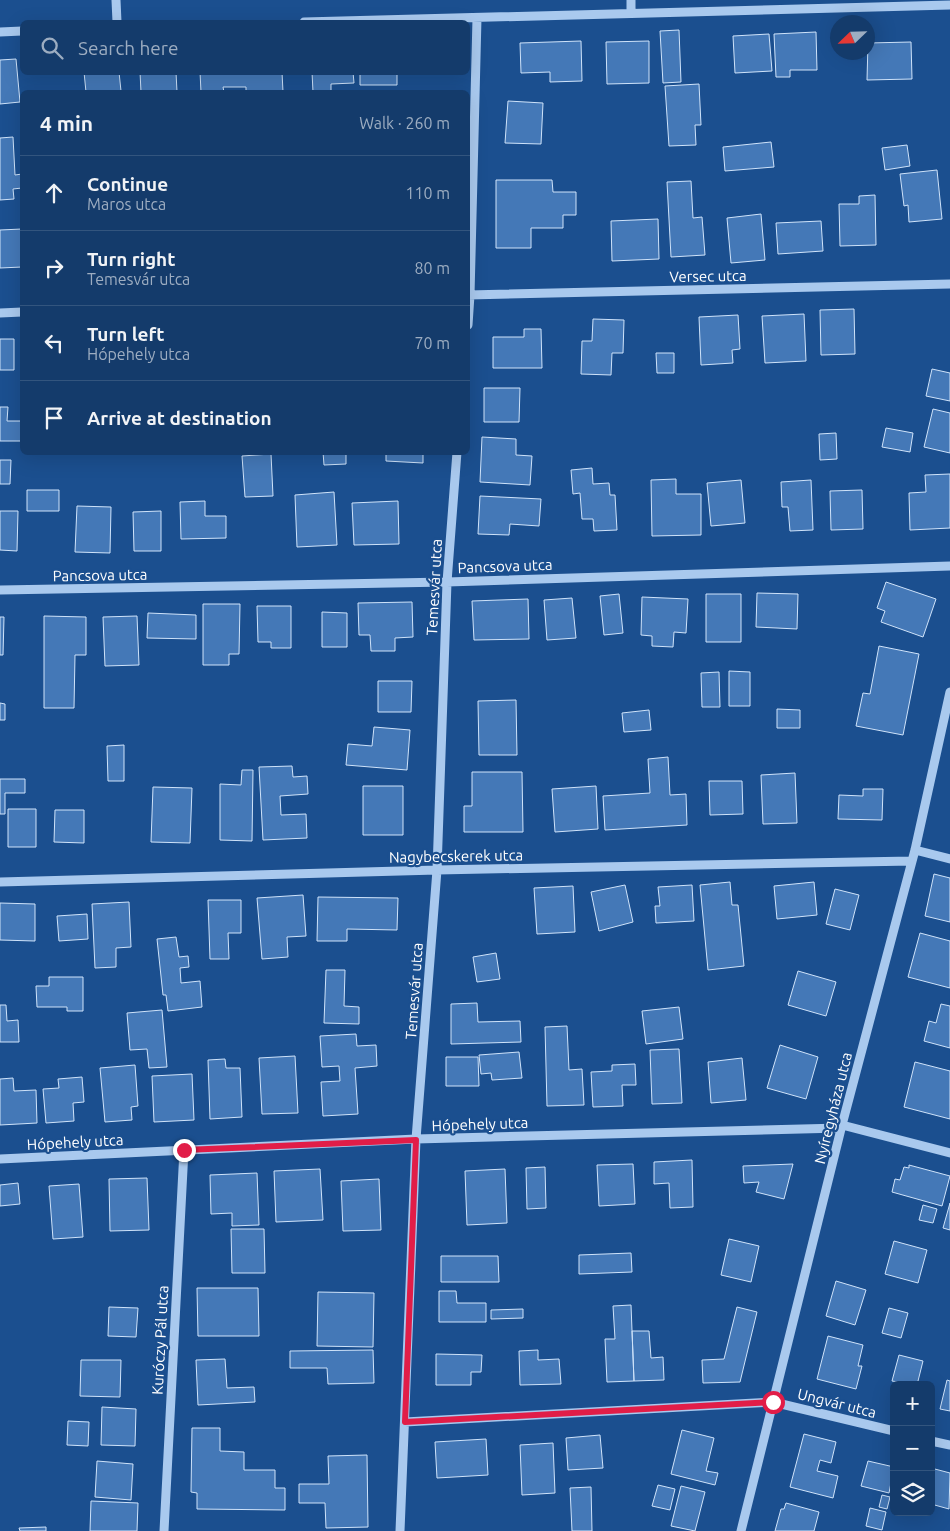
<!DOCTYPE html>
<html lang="en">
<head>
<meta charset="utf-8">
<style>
  :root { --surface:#143b6b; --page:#1d4271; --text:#f1f3f6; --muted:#9dadc1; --line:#33557e }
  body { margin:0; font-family:Ubuntu,sans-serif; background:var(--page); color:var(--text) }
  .controls { position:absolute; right:15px; bottom:15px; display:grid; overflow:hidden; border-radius:8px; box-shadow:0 5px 20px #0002 }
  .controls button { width:45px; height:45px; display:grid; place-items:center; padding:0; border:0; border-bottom:1px solid var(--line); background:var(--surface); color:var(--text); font:25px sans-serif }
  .compass { position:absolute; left:830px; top:15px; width:45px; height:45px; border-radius:50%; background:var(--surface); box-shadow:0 5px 20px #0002; rotate:247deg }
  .stop { position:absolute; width:15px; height:15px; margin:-11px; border:4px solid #e11d48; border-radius:50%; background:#fff }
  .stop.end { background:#e11d48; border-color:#fff; box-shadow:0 1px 5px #0008 }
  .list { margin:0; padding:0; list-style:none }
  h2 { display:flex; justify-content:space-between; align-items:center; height:65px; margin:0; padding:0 20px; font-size:21px }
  h2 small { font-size:16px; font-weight:400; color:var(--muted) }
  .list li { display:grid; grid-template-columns:32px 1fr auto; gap:15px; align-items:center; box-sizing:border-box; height:75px; padding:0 20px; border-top:1px solid var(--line) }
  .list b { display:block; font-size:19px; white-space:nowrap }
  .list p { margin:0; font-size:16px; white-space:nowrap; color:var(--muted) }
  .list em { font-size:16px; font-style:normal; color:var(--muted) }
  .icon { flex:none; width:28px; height:28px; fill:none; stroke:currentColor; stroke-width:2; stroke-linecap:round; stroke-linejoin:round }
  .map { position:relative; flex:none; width:950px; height:1531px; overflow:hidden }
  .search { position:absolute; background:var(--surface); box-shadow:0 5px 20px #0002; left:20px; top:20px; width:450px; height:55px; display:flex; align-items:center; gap:12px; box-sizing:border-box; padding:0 18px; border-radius:8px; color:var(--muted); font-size:19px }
  .panel { position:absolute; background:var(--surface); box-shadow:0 5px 20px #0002; left:20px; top:90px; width:450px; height:365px; border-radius:8px }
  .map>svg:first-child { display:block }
  .building { fill:#4478b7; stroke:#cfe3fa }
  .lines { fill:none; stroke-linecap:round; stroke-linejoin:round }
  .minor { stroke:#a9c9ee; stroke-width:9 }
  .route { stroke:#e11d48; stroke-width:6 }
  .labels { text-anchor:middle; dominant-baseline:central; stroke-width:4.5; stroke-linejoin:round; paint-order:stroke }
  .street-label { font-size:15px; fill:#fff; stroke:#1b4f8f }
</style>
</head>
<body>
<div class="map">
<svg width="950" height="1531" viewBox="0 0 950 1531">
  <rect width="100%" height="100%" fill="#1b4f8f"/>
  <path class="building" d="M679,30L681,82L663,83L660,31Z
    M816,32L817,70H790V77H776L774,34Z
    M769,34L772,71L735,73L733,36Z
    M581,41L582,81L550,82V72L521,73L520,43Z
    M649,41V83L607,84L606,42Z
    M911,42L912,79L867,80L868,43Z
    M16,59L20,102L0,104V60Z
    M84,72H119L121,91L86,92Z
    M140,72H176L177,92H141Z
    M200,72H282L283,92H246V87H223L224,92H201Z
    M312,72H353L354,83L331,84V92H313Z
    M360,72H397V85H360Z
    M699,84L701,125H695L696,145L669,146L665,86Z
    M508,101L543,103L541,144L505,143Z
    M13,137L15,175L22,174V188L13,189L14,199L0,200V138Z
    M771,142L774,167L725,171L723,147Z
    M907,145L910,166L885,170L882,148Z
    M937,170L942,219L909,222L908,205L904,206L900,174Z
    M496,180H552L553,192H576V215H563V228H531V248H496Z
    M691,181L693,218L702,217L705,255L671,257L667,182Z
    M875,195L876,245L840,246L839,204H859V196Z
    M761,214L765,260L731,263L727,218Z
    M658,219L659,259L612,261L611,221Z
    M821,221L823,251L778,254L776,223Z
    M22,229V267L0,268V230Z
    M854,309L855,354L821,355L820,310Z
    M804,314L806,361L765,363L762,316Z
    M738,315L740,349L732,350L733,363L701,365L699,317Z
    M593,319L624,320L623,353H612L611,375L581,374L582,341H592Z
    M524,329H541L542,368H493V337H524Z
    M0,339H14V370H0Z
    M656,353H674V373H657Z
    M932,369L950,373V401L926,396Z
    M484,388H520L519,422H484Z
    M0,407H8L7,421H22V441H0Z
    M933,409L950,413V453L924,447Z
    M886,428L913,433L910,452L882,447Z
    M836,433L837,459L820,460L819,434Z
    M482,437L516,439V455L532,456L530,485L480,482Z
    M323,452H346V464L324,465Z
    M386,452H423V463L386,461Z
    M271,454L273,496L245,497L242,456Z
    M0,460H11L10,484H0Z
    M592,468L593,484L609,483L610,495H615L617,530L594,531L593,519H582L580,493L573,494L571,470Z
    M950,474V528L910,530L909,493L926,492L925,475Z
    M676,479V494H701V535L652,536L651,480Z
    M741,480L745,523L711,526L707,483Z
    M811,480L813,530L790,531L788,507H782L781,482Z
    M27,490H59V511H27Z
    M862,490L863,529L831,530L830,491Z
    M334,492L337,545L297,547L295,495Z
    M480,496L541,499L539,526L510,524L509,535L478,534Z
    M205,501V516H226V538L181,539L180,502Z
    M398,501L399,544L354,545L352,503Z
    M77,506L111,507L110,553L75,552Z
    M0,511H18L17,551L0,550Z
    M161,511V551H134L133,512Z
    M886,582L936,599L923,637L881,622L885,611L877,608Z
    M757,593L798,594L797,629L756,627Z
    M619,594L623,633L604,635L600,596Z
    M706,594H741V642H706Z
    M642,597L688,599L686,633L674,632L673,647L652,646V636L641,635Z
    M572,598L576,638L547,640L544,600Z
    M528,599L529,639L474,640L472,601Z
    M412,602L413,637L395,638V651H371L370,635H359L358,603Z
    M203,604H240L239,654H229V665H203Z
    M257,606H291V648H271V642H258Z
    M322,612L347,613V647H322Z
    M148,613L196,615V639L147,638Z
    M44,616L86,617V655H75L74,708H44Z
    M137,616L139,665L105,666L103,617Z
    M0,617H4L3,655H0Z
    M879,646L919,654L903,735L856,726L863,693L870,694Z
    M729,671L750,672V706H729Z
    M719,672L720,707H702L701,673Z
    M378,681H412L411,712H378Z
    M516,700L517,755H479L478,701Z
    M0,703L5,704V720H0Z
    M777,709L800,710V728H777Z
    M649,710L651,730L624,732L622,713Z
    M374,727L410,730L407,770L346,765L348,744L372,746Z
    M124,745V781H108L107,746Z
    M668,757L670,795L686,794L687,825L605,830L603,796L650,793L648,759Z
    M292,766L293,777L307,776L308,794L280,796L281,815L306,814L307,838L263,840L259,767Z
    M242,770H253L252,841L220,840V784L241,785Z
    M472,772H522L523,832H464V806H472Z
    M795,773L797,823L763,824L761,775Z
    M0,779H25V793H5V814H0Z
    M709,781H742L743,814L710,815Z
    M363,786H403V835H363Z
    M596,786L598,829L555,832L552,789Z
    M153,787L192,788L190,843L151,842Z
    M863,789H883L882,820L838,819L839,795L863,796Z
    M8,809H36V847H8Z
    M55,810H84V843L54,842Z
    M934,874L950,878V922L925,916Z
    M730,882L732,905H738L744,966L708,970L700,885Z
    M814,882L817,915L777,919L774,886Z
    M625,885L633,922L599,931L591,892Z
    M692,885L694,921L656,923L655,906H660L658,887Z
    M573,886L575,932L537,934L534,888Z
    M835,889L859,895L850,930L826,924Z
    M303,895L306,936L287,937L288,957L262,959L257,898Z
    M318,897L398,898L397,930L347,929V941H317Z
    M208,900H241V933H228L229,959H210Z
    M129,902L131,947L116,948V967L95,968L92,904Z
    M0,903L35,904V941L0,940Z
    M87,914L88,939L59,941L57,916Z
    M920,933L950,941V988L908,977Z
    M176,937L179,957L188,956L189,967L180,968L181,983L200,981L202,1007L168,1011L166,995H163L157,939Z
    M496,953L500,979L477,982L473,957Z
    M326,970H345L344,1006L359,1007V1024L324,1023Z
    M798,971L836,982L826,1016L788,1005Z
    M49,977H83V1011H67V1007H37L36,986H49Z
    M477,1003L478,1022L520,1021L521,1042L451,1044V1004Z
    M941,1004L950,1006V1048L924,1041L929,1021L936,1023Z
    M0,1005H6L7,1021L18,1020L19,1042H0Z
    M679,1007L683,1039L646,1044L642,1011Z
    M162,1010L167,1067L149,1068L147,1049L130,1050L127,1013Z
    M567,1026L569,1070L582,1069L584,1105L547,1106L545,1027Z
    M356,1034L357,1046L376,1045L377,1066L355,1068L358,1114L323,1116L321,1082L340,1081L339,1066L322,1067L320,1036Z
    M780,1045L818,1057L806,1099L767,1088Z
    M679,1049L682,1103L652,1104L650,1050Z
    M519,1052L522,1078L492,1080L491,1073L481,1074L479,1055Z
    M295,1056L298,1113L262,1114L259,1058Z
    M446,1057H478L479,1086H446Z
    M742,1058L746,1100L711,1103L708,1062Z
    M225,1059L226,1068H240L242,1117L210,1119L208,1060Z
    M915,1062L950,1071V1119L904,1107Z
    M635,1064L636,1085H622L623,1106L593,1107L591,1072L612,1071V1065Z
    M135,1065L138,1106L131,1107L132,1120L105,1122L100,1068Z
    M192,1074L194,1120L154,1122L152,1076Z
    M82,1077L84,1102L73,1103L74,1121L46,1123L43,1089L59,1088L58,1079Z
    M13,1078L14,1091L36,1090L37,1123L0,1125V1079Z
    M692,1160L693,1207L670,1208L669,1183L654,1184V1162Z
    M633,1164L635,1204L599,1206L597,1165Z
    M793,1164L784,1199L756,1192L759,1182L744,1183L743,1166Z
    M909,1165L950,1176L942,1206L892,1192L895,1179L900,1180L904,1167L909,1168Z
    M545,1167L546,1208L527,1209L526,1168Z
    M320,1169L323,1220L276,1222L274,1171Z
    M505,1169L507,1223L467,1225L465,1171Z
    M257,1173L259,1225L232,1226V1213L211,1214L210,1175Z
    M147,1178L149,1230L110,1231L109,1179Z
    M379,1179L381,1230L343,1231L341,1181Z
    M18,1183L20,1204L0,1206V1185Z
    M79,1184L83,1237L53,1239L49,1186Z
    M950,1203V1230L943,1228Z
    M923,1205L937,1209L933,1223L919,1220Z
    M231,1229H264L265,1273H232Z
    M729,1239L759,1246L751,1282L721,1275Z
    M894,1241L927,1250L918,1283L885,1274Z
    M631,1253L632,1272L579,1274V1255Z
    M441,1256H498L499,1282H441Z
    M836,1281L866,1290L855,1325L826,1316Z
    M197,1288H258L259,1336H198Z
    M439,1291H456L457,1303H486V1322H439Z
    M318,1292L374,1293L373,1347L317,1346Z
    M631,1305L634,1381L607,1382L605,1339H615L613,1306Z
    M109,1307L138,1308L136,1337L108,1336Z
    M737,1307L757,1312L740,1382L703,1383L702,1360L724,1359Z
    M889,1308L908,1313L901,1338L882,1333Z
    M523,1309V1318L491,1319V1310Z
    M632,1331H649L651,1358L663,1357L664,1380L634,1381Z
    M828,1336L863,1345L858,1366H862L856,1389L817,1379Z
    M373,1350L374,1383L328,1384L327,1368H290V1351Z
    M538,1350V1360L559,1359L561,1384L520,1385L519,1351Z
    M436,1354L482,1355L481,1372H471V1385H436Z
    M899,1355L923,1361L917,1385L892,1381Z
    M225,1359L227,1388L254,1387L255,1402L198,1405L196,1360Z
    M81,1360H121L120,1397L80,1396Z
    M947,1380L950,1381V1411L940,1409Z
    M102,1407L136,1409L135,1446L101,1445Z
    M68,1421L89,1422L88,1446L67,1445Z
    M192,1428H220V1451L244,1452V1470H275V1488H285V1510L197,1509V1493L191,1492Z
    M682,1430L714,1438L706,1471L718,1473L715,1485L671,1474Z
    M804,1434L836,1442L831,1463L820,1460L817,1471L838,1476L833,1498L790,1487Z
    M600,1435L603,1468L568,1470L566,1438Z
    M486,1439L488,1475L437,1478L435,1442Z
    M553,1443L555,1493L522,1495L520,1445Z
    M367,1455L368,1527L326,1528L325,1503H299V1484H329L328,1456Z
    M97,1461L133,1464L131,1500L95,1497Z
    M868,1461L894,1467L889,1493L861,1486Z
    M931,1468L950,1473L949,1509L931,1504Z
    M658,1485L675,1489L670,1510L652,1506Z
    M681,1486L705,1492L695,1531L671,1526Z
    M591,1487L592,1531H572L570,1488Z
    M882,1495L890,1497L887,1509L879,1507Z
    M91,1501L138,1503L137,1531H90Z
    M786,1503L819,1512L814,1531H775L781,1509H784Z
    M870,1508L886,1512L882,1530L866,1526Z
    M46,1527V1531H20L19,1528Z"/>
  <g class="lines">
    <path class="minor" d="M116,0L117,22
      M631,0V13
      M304,22L950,5
      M0,32L22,31
      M468,295L950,284
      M0,313L22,312
      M468,325L470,295L477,18
      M0,590L447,582L950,566
      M915,850L950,859
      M0,882L437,870L912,861
      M842,1125L950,1153
      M0,1159L416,1139L841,1128
      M405,1422L773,1402L894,1431
      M931,1441L950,1445
      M164,1531L184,1150
      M400,1531L416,1139L437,870L447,582L457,452
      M741,1531L842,1125L915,850L950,692"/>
  </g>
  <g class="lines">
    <path class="route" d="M184,1150L416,1140L405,1422L773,1402"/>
  </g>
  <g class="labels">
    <g class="street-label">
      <text transform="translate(708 276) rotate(-1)">Versec utca</text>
      <text transform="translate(505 566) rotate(-2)">Pancsova utca</text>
      <text transform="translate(100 575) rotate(-1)">Pancsova utca</text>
      <text transform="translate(434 587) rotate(-87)">Temesvár utca</text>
      <text transform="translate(456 856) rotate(-1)">Nagybecskerek utca</text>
      <text transform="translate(414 991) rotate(-86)">Temesvár utca</text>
      <text transform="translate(833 1108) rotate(-76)">Nyíregyháza utca</text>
      <text transform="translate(480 1124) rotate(-2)">Hópehely utca</text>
      <text transform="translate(75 1142) rotate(-3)">Hópehely utca</text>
      <text transform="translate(160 1340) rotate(-87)">Kuróczy Pál utca</text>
      <text transform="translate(837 1403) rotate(14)">Ungvár utca</text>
    </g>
  </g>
</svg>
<div class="controls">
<button>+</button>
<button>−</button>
<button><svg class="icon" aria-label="layers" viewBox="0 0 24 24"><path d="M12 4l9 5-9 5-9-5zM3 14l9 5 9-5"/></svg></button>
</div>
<svg class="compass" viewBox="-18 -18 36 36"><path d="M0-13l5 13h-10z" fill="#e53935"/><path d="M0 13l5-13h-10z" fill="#9dadc1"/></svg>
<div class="stop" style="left:773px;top:1402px"></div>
<div class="stop end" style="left:184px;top:1150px"></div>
<div class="search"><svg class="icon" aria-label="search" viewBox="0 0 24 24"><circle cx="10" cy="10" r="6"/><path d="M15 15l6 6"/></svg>Search here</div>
<section class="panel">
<h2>4 min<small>Walk · 260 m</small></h2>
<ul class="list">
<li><svg class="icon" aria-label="ahead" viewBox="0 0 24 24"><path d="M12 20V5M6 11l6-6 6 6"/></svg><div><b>Continue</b><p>Maros utca</p></div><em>110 m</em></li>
<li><svg class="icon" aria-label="right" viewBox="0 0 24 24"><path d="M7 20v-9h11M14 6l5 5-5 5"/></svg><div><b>Turn right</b><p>Temesvár utca</p></div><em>80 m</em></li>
<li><svg class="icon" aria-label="left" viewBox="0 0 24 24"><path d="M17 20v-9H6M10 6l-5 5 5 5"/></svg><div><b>Turn left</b><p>Hópehely utca</p></div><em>70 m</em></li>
<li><svg class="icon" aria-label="arrive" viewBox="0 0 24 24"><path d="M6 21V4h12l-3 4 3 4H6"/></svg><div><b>Arrive at destination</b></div></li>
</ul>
</section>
</div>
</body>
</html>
